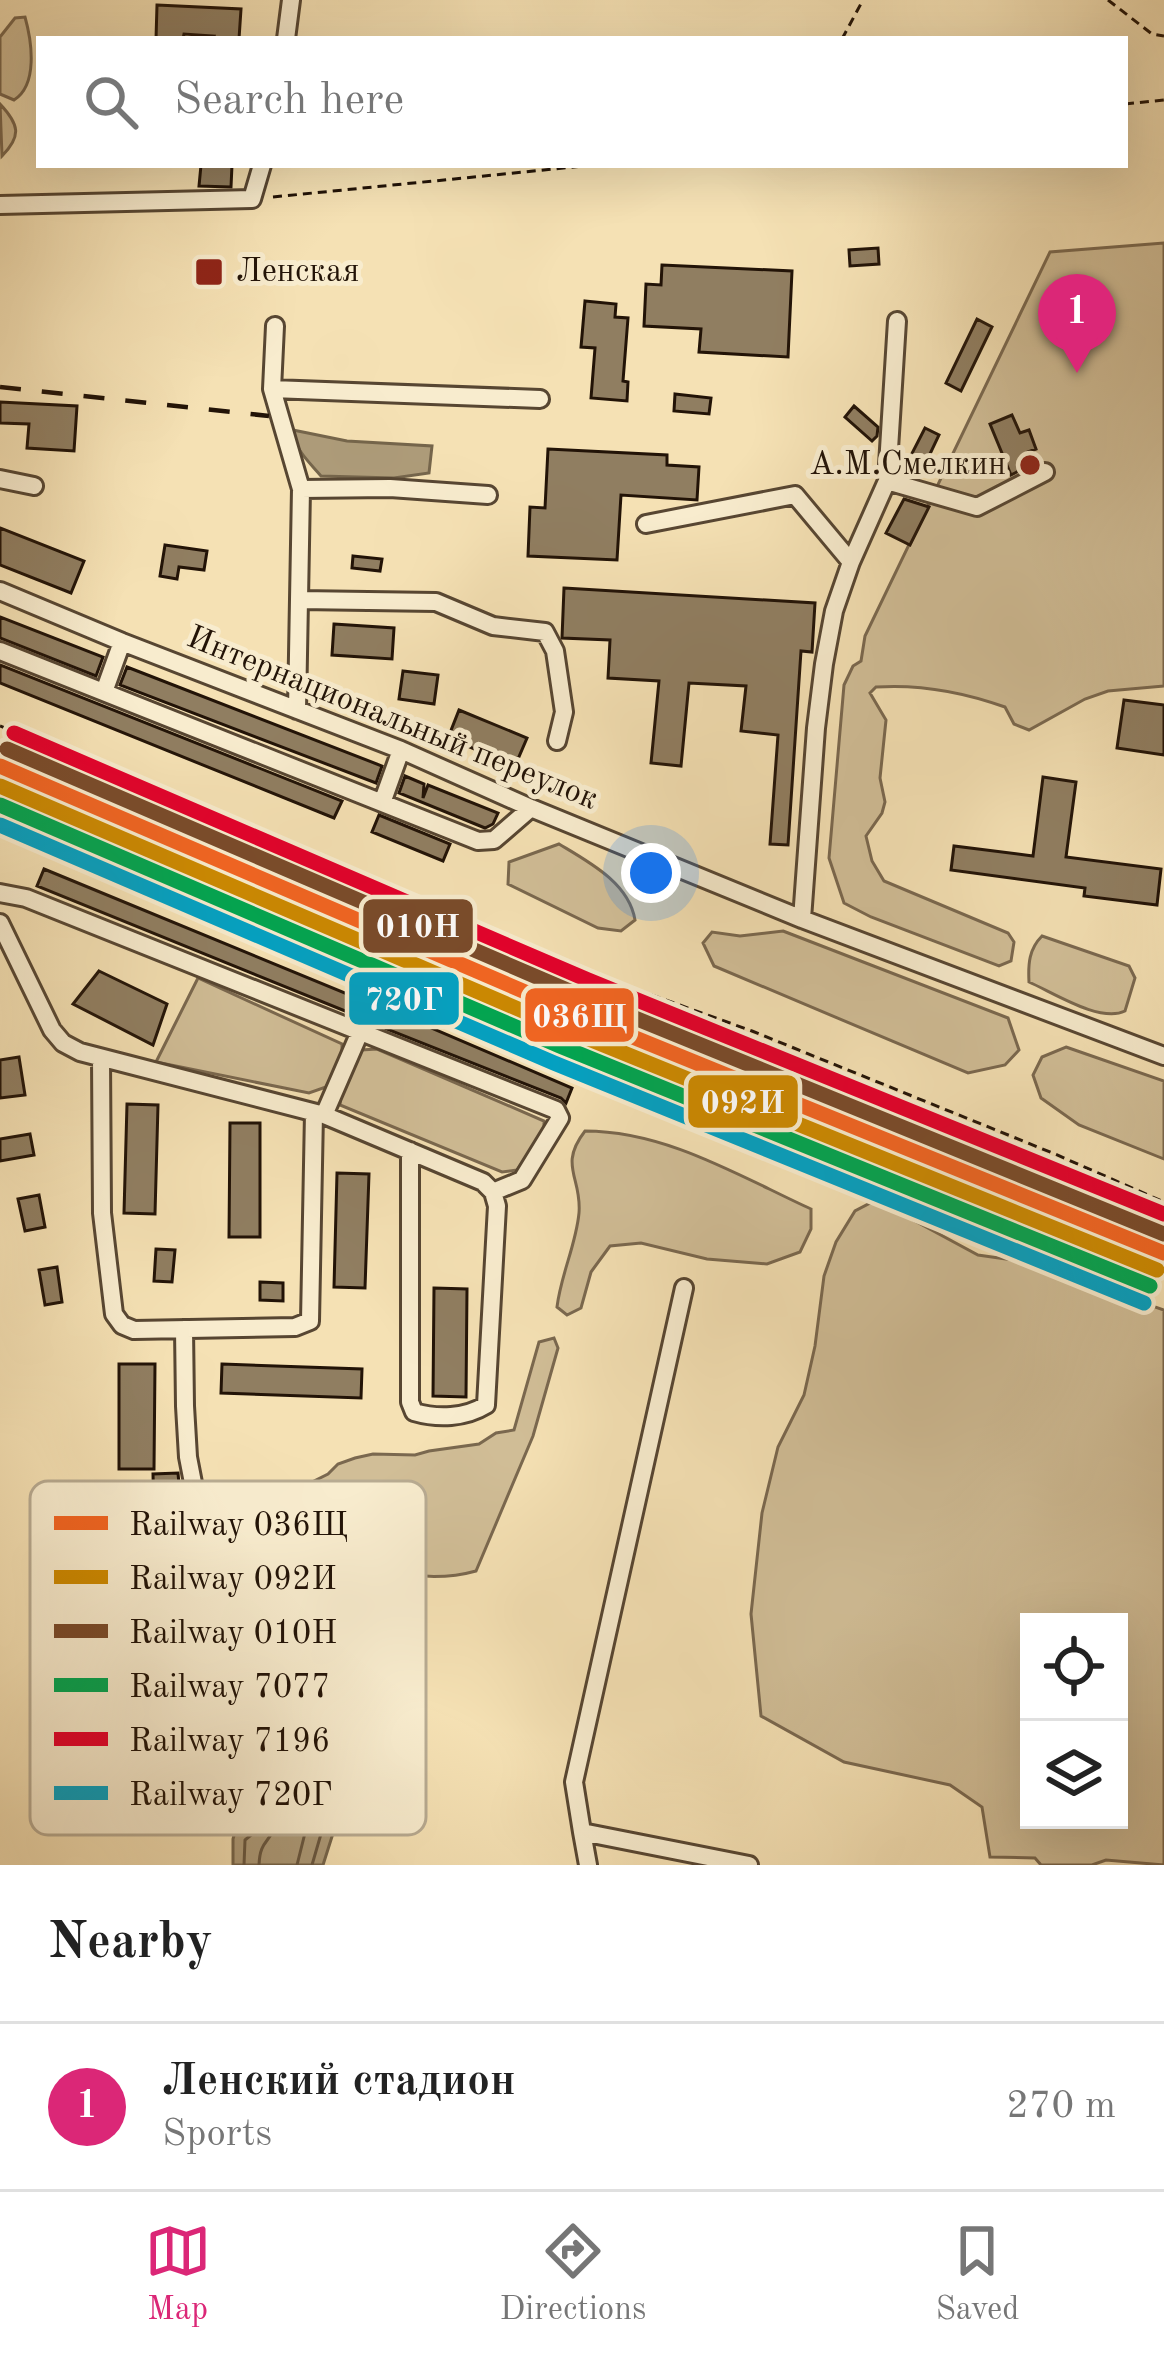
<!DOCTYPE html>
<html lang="en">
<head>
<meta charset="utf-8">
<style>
  :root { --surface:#fff; --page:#f2f2f2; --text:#222; --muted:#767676; --line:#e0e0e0; --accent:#db2777 }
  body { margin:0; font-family:"Old Standard TT",serif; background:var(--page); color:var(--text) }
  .controls { position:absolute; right:36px; bottom:36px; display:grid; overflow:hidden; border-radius:0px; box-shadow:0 12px 48px #0002 }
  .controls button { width:108px; height:108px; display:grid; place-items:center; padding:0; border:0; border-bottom:3px solid var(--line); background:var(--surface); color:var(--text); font:60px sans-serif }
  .you { position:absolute; left:651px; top:873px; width:42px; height:42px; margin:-30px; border:9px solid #fff; border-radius:50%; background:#1a73e8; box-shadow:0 0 0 18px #1a73e833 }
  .badge { display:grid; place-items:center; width:78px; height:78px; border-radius:50%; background:var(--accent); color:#fff; font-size:39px; font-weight:700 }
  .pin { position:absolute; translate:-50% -99px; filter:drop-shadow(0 3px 6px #0008) }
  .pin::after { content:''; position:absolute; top:63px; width:42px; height:36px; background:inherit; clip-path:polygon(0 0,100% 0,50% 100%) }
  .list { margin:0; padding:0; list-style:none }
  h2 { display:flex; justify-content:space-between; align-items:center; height:156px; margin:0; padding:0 48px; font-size:51px }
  h2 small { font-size:39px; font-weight:400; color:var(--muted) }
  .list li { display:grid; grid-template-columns:78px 1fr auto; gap:36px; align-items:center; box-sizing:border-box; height:168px; padding:0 48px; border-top:3px solid var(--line) }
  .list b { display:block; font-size:45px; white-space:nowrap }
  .list p { margin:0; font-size:39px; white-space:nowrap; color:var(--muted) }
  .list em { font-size:39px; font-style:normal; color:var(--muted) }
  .icon { flex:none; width:66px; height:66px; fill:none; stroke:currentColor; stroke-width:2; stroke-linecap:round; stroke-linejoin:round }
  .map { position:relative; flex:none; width:1164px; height:1865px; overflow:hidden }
  .search { position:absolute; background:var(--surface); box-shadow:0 12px 48px #0002; left:36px; right:36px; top:36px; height:132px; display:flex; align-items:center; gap:30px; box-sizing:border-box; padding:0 42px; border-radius:0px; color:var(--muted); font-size:45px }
  .sheet { height:324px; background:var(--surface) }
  nav { display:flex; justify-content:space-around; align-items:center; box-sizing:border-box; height:168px; border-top:3px solid var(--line); background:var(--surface); font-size:33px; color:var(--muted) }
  nav a { display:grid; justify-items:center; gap:6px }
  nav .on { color:var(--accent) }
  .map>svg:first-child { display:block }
  .green { fill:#d1be97; stroke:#7a684f; stroke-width:3; fill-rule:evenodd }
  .water { fill:#ad9b79; stroke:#75654b; stroke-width:3 }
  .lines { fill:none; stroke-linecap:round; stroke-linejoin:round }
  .shore { stroke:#685740; stroke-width:3 }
  .building { fill:#907e61; stroke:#221307; stroke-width:3 }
  .minor-casing { stroke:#574632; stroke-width:22 }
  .path { stroke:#221307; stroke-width:3; stroke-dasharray:9 6; stroke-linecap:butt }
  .minor { stroke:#f8ecce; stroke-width:16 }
  .rail { stroke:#221307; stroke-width:4.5; stroke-dasharray:21 21; stroke-linecap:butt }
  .rail-1-casing { stroke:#f8ecce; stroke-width:24 }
  .rail-2-casing { stroke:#f8ecce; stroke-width:24 }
  .rail-3-casing { stroke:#f8ecce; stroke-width:24 }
  .rail-4-casing { stroke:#f8ecce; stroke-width:24 }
  .rail-5-casing { stroke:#f8ecce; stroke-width:24 }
  .rail-6-casing { stroke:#f8ecce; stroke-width:24 }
  .rail-1 { stroke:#f26522; stroke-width:15 }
  .rail-2 { stroke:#cc8901; stroke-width:15 }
  .rail-3 { stroke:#7a4b2a; stroke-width:15 }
  .rail-4 { stroke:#00a651; stroke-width:15 }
  .rail-5 { stroke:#e4002b; stroke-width:15 }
  .rail-6 { stroke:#02a2c4; stroke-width:15 }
  .poi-dot { fill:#8f2418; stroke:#f8ecce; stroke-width:4.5 }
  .labels { text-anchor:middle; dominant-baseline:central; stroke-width:10; stroke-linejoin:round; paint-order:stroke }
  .poi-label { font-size:33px; fill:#221307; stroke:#f8ecce; text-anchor:start }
  .street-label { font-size:33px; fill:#221307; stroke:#f8ecce }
  .key { fill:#f8ecce; stroke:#b8ab92; stroke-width:3 }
  .key-label { font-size:33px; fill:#221307 }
  .line-badge { stroke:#f8ecce; stroke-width:4.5 }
  .badge-label { font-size:33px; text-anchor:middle; font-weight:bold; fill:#fff }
</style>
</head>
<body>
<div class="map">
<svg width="1164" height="1865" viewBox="0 0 1164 1865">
  <rect width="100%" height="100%" fill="#f5e1b4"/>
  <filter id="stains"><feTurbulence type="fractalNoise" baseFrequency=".00167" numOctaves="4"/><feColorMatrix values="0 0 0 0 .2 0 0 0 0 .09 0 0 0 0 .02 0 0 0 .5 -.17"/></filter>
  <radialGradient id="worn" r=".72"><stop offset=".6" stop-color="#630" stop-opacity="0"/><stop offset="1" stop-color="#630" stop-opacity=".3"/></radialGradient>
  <path class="green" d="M25,17C32,42 38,85 14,100L0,94V37L15,18Z
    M0,104C19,124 22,136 2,156Z
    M1164,243V686L1108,691L1085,699L1029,730L1014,724L1005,707C963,692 920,684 876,687L870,693L886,720L880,778L885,802L882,813L866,836L872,861L884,881L1008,933L1014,942L1011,961L999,966L871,917L844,903L829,858L844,685L853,666L861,661L865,636L1050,252Z
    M559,844C589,862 629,883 635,920L621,931L598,928L508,884L509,862Z
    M783,931L1008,1018L1019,1050L1005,1065L968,1073L714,966L703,943L712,932L740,936Z
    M1042,936L1129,966L1135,978L1125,1011C1100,1023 1054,993 1029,982C1028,964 1029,949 1042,936Z
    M198,978L342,1044V1059L326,1087L309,1093L156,1062Z
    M1066,1047L1164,1081V1159L1079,1125L1041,1098L1033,1075L1042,1057Z
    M377,1049L544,1121V1130L517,1170L502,1172L340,1105L341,1090L361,1050Z
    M585,1131C666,1131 739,1176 811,1209V1229L800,1252L767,1264L707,1259L641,1243L610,1246L591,1272L581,1308L567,1315L557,1307C561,1274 576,1245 579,1213C582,1177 558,1166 585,1131Z
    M876,1200L978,1255L1027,1262L1164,1310V1865L1106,1860L1092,1865H1041L1035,1858L990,1857L982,1807L950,1785L844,1762L761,1716L751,1614L762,1513L778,1447L804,1395L815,1346L824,1276L836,1242L855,1211ZM1029,1622H1119V1820H1029Z
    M554,1338L558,1348L533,1436L476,1571C430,1584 369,1573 330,1547C302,1584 283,1605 235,1589L223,1562L233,1542L283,1525L296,1490L328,1474L338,1464L355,1458L373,1454L415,1455L429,1451L479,1444L496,1433L514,1430L539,1342Z"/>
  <path class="water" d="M293,430L347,441L432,446L429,473L394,478L321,476C310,463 293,448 293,430Z
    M346,1584C382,1585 393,1592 398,1628L323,1865H233V1839L236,1828L245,1825L250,1816C245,1804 239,1792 239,1779C239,1746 293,1631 315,1604C323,1592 333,1588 346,1584Z"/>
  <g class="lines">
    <path class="shore" d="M317,1697L323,1698L325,1704L299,1789L291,1793L285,1780L286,1769Z
      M244,1865L245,1840L256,1831L261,1818L251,1782L254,1761L286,1680L325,1610L338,1599L348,1596L367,1597L378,1603L383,1610L386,1628L353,1724L312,1865
      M259,1865C260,1839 270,1844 276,1823C280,1807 267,1794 267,1779C266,1751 324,1631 345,1612L361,1611L369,1616L370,1626L309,1817L297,1865"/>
  </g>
  <path class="building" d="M157,5L241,9L239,39H213L214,36L184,34L183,39H156Z
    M201,165H232L231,187L199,186Z
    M878,248L879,264L850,266L849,250Z
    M662,265L792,271L788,357L699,352L701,329L644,326L646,284L661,285Z
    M585,301L616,304L615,317L628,318L623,381L628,382L627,401L591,398L595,348L581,347Z
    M977,319L992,327L961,391L946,383Z
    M675,394L711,398L709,414L674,411Z
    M0,402L77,406L74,451L27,448L29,424L0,423Z
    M854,406L878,427L877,436L872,441L845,417Z
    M1012,415L1020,433L1029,430L1036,449L1028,452L1032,464L1011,475L990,424Z
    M925,428L939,435L921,473L906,465Z
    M548,449L667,455V465L699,467L697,500L621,495L617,560L528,556L530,507L545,508Z
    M904,499L929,507L910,545L886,533Z
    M0,528L84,561L71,593L0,565Z
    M165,545L207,551L204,570L179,567L177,579L160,576Z
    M353,556L382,559L380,571L352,568Z
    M564,588L815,603L812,652L801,651L788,845L770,844L778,735L741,731L746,686L689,683L681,766L651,763L659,681L608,678L610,640L562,638Z
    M0,617L103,657L96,676L0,638Z
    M334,624L394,628L392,659L332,655Z
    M0,665L342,801L334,818L0,683Z
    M127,667L382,766L376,783L120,685Z
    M403,671L438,675L434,704L399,699Z
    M1124,700L1164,705V755L1117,748Z
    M459,710L527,738L515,766L448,738Z
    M405,776L424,784L423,798L428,785L498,813L493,824L485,828L399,793Z
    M1043,777L1076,782L1066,857L1161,869L1157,905L1084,896L1085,888L951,870L954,846L1033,856Z
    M379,815L450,844L443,861L372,832Z
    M44,869L362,1000L355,1015L37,886Z
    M99,971L167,1004L153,1045L73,1004Z
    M387,1009L572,1088L566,1103L561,1098L379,1026Z
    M19,1057L25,1095L0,1098V1060Z
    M127,1104L158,1105L155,1214L124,1213Z
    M230,1123H260V1237H229Z
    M30,1134L34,1155L0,1161V1139Z
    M337,1173L369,1174L365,1288L334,1287Z
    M39,1195L45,1227L25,1231L18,1199Z
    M156,1249L175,1250L172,1282L154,1281Z
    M57,1267L62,1302L45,1305L39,1270Z
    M260,1282L283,1283V1301L260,1300Z
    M434,1288L467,1289L466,1397L433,1396Z
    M119,1364H155L154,1469H119Z
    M222,1364L362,1369L361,1398L221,1393Z
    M178,1473L182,1518H154L153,1474Z"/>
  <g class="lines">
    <defs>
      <path id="minor" d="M286,39L291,0
        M0,205L252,199L262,165
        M275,326L272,389L301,489
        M272,389L540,399
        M0,479L34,486
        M887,481L977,507L1045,472
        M646,524L795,495L851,562
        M0,591L122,642L401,750L531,808L802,919L1164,1056
        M300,600L436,602L493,626L545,632L555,651L564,712L557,741
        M0,651L478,841L494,840L531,808
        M104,692L122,642
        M297,710L301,489L390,488L488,495
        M382,803L401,750
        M0,893L26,898L556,1110L560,1118L522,1180L493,1192
        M802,919L816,728L824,664L834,611L851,562L887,481L897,321
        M0,923L52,1030L63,1043L80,1052L324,1115L483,1182L493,1192L497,1206L486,1405C465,1418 438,1419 414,1412L410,1402V1151
        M101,1058L102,1213L114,1314L122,1325L134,1330L295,1327L310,1321L314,1113
        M324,1115L360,1032
        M169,1567L186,1562L195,1554L194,1488L188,1457L185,1406L184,1329
        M582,1832L574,1782L684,1288
        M588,1865L582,1832L749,1865"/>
    </defs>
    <use href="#minor" class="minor-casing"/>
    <path class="path" d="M1108,0L1152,34L1164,36
      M842,39L863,0
      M1125,104L1164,100
      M273,197L594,165
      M0,726L267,835L532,952L752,1031L1055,1154L1164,1202"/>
    <use href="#minor" class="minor"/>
    <path class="rail" d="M0,387L269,416"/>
    <defs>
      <path id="rail-1" d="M0,766L574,1013L1164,1253"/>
      <path id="rail-2" d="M0,786L567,1030L1157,1270"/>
      <path id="rail-3" d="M7,749L581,996L1164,1234"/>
      <path id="rail-4" d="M0,805L560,1046L1150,1286"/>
      <path id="rail-5" d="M14,733L588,980L1164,1214"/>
      <path id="rail-6" d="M0,825L554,1063L1144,1303"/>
    </defs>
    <use href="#rail-1" class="rail-1-casing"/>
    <use href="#rail-2" class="rail-2-casing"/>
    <use href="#rail-3" class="rail-3-casing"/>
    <use href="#rail-4" class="rail-4-casing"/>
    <use href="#rail-5" class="rail-5-casing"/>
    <use href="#rail-6" class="rail-6-casing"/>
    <use href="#rail-1" class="rail-1"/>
    <use href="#rail-2" class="rail-2"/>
    <use href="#rail-3" class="rail-3"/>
    <use href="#rail-4" class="rail-4"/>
    <use href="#rail-5" class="rail-5"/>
    <use href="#rail-6" class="rail-6"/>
  </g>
  <g class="poi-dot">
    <rect x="194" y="257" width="30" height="30" rx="6"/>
    <circle cx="1030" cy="465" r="12"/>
  </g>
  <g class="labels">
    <g class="poi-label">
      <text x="236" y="272">Ленская</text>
      <text x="1006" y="465" text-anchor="end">А.М.Смелкин</text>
    </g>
    <g class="street-label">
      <text transform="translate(392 719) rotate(22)">Интернациональный переулок</text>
    </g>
  </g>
  <rect x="30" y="1481" width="396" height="354" rx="18" class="key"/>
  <rect x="54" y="1516" width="54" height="14" fill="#f26522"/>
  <rect x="54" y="1570" width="54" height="14" fill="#cc8901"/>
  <rect x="54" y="1624" width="54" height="14" fill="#7a4b2a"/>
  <rect x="54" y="1678" width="54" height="14" fill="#00a651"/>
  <rect x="54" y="1732" width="54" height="14" fill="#e4002b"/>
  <rect x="54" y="1786" width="54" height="14" fill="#02a2c4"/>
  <g class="key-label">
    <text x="129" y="1535">Railway 036Щ</text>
    <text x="129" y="1589">Railway 092И</text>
    <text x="129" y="1643">Railway 010Н</text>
    <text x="129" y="1697">Railway 7077</text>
    <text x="129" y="1751">Railway 7196</text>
    <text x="129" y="1805">Railway 720Г</text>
  </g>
  <g class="line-badge">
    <rect x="361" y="897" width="114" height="58" rx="12" fill="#7a4b2a"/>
    <rect x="347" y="970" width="114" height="57" rx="12" fill="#02a2c4"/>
    <rect x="523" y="986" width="113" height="58" rx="12" fill="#f26522"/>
    <rect x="686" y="1073" width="114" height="57" rx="12" fill="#cc8901"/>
  </g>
  <g class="badge-label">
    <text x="418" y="937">010Н</text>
    <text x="404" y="1010">720Г</text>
    <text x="580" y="1027">036Щ</text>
    <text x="743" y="1113">092И</text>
  </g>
  <rect width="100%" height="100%" filter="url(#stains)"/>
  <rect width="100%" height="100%" fill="url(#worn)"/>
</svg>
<div class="controls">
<button><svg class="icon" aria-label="locate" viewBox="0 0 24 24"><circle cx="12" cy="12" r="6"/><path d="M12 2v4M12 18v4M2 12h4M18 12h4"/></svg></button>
<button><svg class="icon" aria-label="layers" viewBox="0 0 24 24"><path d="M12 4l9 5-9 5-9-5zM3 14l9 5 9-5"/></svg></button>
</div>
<div class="you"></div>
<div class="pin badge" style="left:1077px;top:373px">1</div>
<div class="search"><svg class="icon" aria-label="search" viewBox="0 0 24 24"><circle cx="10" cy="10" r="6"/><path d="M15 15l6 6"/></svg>Search here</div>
</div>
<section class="sheet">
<h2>Nearby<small></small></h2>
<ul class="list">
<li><span class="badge">1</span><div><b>Ленский стадион</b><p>Sports</p></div><em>270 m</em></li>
</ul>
</section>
<nav>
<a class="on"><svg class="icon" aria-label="map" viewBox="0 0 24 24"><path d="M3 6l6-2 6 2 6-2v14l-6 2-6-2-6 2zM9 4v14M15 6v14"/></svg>Map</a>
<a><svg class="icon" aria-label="directions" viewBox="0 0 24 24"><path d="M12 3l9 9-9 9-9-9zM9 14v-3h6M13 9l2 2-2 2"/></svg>Directions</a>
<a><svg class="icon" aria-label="saved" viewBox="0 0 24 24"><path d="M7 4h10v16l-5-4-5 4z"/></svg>Saved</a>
</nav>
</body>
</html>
